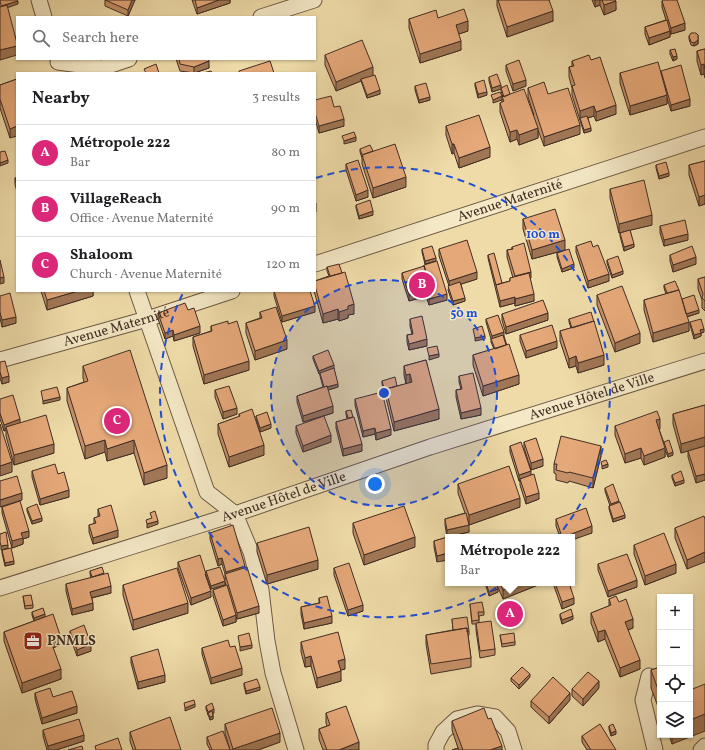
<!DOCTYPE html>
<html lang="en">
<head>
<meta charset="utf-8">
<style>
  :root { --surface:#fff; --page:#f6f6f6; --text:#202124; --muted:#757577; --line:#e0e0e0; --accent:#db2777 }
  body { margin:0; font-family:Vollkorn,serif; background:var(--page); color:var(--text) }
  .controls { position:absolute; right:12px; bottom:12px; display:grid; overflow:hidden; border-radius:0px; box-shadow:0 1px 3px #0004 }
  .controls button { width:36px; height:36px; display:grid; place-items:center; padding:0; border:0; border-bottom:1px solid var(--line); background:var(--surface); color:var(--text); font:20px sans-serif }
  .you { position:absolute; left:375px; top:484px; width:14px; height:14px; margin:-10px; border:3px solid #fff; border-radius:50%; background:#1a73e8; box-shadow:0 0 0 6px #1a73e833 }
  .badge { display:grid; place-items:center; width:26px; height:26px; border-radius:50%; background:var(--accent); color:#fff; font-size:13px; font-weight:700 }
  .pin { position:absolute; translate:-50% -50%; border:2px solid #fff; box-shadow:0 1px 4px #0006 }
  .popup { position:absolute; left:445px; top:534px; width:130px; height:52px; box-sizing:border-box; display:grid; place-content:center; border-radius:0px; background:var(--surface); filter:drop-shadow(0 1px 3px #0005); font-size:13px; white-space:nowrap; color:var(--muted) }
  .popup b { font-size:15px; color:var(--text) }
  .popup::after { content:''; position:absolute; left:50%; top:100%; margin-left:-8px; border:8px solid transparent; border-top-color:var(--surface) }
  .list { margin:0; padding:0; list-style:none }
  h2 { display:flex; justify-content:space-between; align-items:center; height:52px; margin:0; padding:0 16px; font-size:17px }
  h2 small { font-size:13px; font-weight:400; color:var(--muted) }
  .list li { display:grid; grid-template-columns:26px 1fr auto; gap:12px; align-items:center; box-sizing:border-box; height:56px; padding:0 16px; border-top:1px solid var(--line) }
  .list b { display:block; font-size:15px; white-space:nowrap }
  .list p { margin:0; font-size:13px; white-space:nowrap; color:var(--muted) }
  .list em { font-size:13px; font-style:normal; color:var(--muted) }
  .icon { flex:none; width:22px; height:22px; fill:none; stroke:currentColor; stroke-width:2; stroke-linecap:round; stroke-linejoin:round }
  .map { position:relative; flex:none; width:705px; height:750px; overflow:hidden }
  .search { position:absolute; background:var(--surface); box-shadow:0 1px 3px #0004; left:16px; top:16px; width:300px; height:44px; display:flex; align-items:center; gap:10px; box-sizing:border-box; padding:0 14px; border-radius:0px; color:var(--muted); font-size:15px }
  .panel { position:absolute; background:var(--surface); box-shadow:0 1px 3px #0004; left:16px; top:72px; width:300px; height:220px; border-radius:0px }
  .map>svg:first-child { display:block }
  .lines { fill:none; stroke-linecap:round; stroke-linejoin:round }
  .minor-casing { stroke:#6c5845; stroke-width:17 }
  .minor { stroke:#f4e8c6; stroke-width:15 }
  .wall { fill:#c59068; stroke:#412d24 }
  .shaded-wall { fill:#a07655; stroke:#412d24 }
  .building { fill:#e5a879; stroke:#412d24 }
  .ring { fill:none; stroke:#1d4ed8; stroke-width:2; stroke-dasharray:7 5 }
  .labels { text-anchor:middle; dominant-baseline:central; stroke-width:3; stroke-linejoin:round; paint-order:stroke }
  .street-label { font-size:14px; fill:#412d24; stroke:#f4e8c6 }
  .poi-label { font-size:14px; font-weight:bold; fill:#412d24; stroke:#f4e8c6; text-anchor:start }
  .centre { fill:#1d4ed8; stroke:#f4e8c6; stroke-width:2 }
  .ring-label { font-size:12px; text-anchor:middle; font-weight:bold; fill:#1d4ed8; stroke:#f4e8c6; stroke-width:3; stroke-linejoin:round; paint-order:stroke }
</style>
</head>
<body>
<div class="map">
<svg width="705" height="750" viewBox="0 0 705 750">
  <rect width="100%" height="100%" fill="#eedba8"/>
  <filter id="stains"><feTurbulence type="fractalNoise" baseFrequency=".005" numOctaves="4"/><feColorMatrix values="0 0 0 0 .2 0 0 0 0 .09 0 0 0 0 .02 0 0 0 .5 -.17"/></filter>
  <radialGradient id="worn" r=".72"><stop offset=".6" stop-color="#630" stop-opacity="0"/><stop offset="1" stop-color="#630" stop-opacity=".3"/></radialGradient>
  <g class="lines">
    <defs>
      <g id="minor">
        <path d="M39,0L44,17"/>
        <path d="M261,17L314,0"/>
        <path d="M58,62L102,68L129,59"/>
        <path id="s1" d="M315,264L705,137"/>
        <path d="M137,291L207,492L235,514L251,552L261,590L267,641L273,673L296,750"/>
        <path id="s2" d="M0,360L147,319L232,291"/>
        <path id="s3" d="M0,588L235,514L430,447L705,361"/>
        <path d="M649,676L643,700L655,750"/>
        <path d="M436,750V745L443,732L457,719L477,714L495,717L508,731L514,750"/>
        <path d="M701,750L705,746"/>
      </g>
    </defs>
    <use href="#minor" class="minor-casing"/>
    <use href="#minor" class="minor"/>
  </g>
  <path class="wall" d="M105,0H135L128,16L105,6Z
    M192,0H230V3L197,14Z
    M497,0H549L553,21L507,37L497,6Z
    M592,0H615L616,10L604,15L600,5L595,7Z
    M662,1L685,30L671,34L670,31V37L649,45L645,34V27L666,20L662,7Z
    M438,18L468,31L458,34L461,50L420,63L409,28V19Z
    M698,35V44L694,46L691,45L689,39V36Z
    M705,49V78L704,74L701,75L697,61V51Z
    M670,50L677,59L673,61L670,54Z
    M325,55L373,75L380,94L367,98L361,81L336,91L325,65Z
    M176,59H208L209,68L194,73L180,71Z
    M591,60L616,114L596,121L594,116L588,118L591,131L584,133L572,95V88L569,77V67L572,66V61Z
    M506,65L526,86L513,91L506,71Z
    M661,71L690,106L671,111L667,98V104L630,115L620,83V73L661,74Z
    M489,77L510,94L534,115L528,97V88L548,94L580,134L544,146L538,130V138L519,145L517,139L510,142L500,112V103L502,102V97H503L501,91V89L492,92L489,81Z
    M17,79L10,138L0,108V85Z
    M475,83L487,95L478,98L475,86Z
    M415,86L430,100L419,103L415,90Z
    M315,100L334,107L344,126L319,133L315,119Z
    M446,126L490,157L459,168L454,153L452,154L446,135Z
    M360,149L373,151L406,187L373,198L362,164V158L360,152Z
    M705,161V204L699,206L689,175V165Z
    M346,164L368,197L356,201L346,170Z
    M656,165L669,176L659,179L656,168Z
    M17,177V192L15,184V178Z
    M610,189L652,225L630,230L634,247L624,251L620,236V233H619L610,198Z
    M356,205L373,215L359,219L356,208Z
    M523,219L565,250L532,259L523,229Z
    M660,226L688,240L664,246L660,233Z
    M576,246L593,247L609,281L588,288L576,252Z
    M512,247L531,278H530L534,301L515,306V303L500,307L488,258V255L502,283L510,281V278H513L507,257V250L512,249Z
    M422,249L436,261L425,264L422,252Z
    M439,249L477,279L461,284L465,301L453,305L448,290L449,286L439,256Z
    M557,253L574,268L562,272L557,257Z
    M670,255L696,264L673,272L670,261Z
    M607,260L623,274L612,278L607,263Z
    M424,265L447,300L429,305L423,287V297L409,301L402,279V273L424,267Z
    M327,267L354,314L348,315V318L339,321L338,319L323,323L314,291H315V281L329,276L327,271Z
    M705,277V311L702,308V300L698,289V279Z
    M664,285L699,313L687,317L689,331L653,342L644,310V300L666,294L664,288Z
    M41,291H93V296L47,310Z
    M274,291L315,312L282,322L274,296Z
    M597,295L640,343L615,352L597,305Z
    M0,296L16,323L2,327L0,318Z
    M188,310L200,333L174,341L173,336L165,339L158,319V313Z
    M260,312L287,349L255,360L246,333V323L260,318Z
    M502,314L548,320L506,334L502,320Z
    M410,319L427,346L409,350L407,342V335L412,334L410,326Z
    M486,319L504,336L519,384L483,396L473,365V355L494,349L491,342V339L486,322Z
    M569,319L604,365L578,373L576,366L569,368L560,341V331L571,328L569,322Z
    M690,322L704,332L701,333V336L694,339L690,325Z
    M228,324L249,370L204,384L193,346V337L211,331V326Z
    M520,335L557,348L526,358L520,341Z
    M313,356L334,369L338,387L328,390L333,413L303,422L297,402V396L323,387L320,376V374H319L313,359Z
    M426,360L439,419L394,431L386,398L382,384V381L397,386L406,384L404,375V366Z
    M0,362L9,382L2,384L0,378Z
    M83,366L167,478L144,485L134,453L107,461L105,452L85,459L67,401V388L84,382L83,378Z
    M459,376L481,415L461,419L456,397V390L461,389L459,382Z
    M215,390L237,414L223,419L215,397Z
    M0,399L20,423L54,453L14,465L6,436V430L4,431L0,419Z
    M355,399L391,435L376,440L375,434L363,437L355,405Z
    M705,405V480L696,483L688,457V451L681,453L673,424V414Z
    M346,411L362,451L343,456L336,428V422L347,419L346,414Z
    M239,414L264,455L229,467L218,434V424L239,417Z
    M256,416L271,428L260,432L256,419Z
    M296,426L331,442L303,452L296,433Z
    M615,426L660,429H659L664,443L673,455L668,457L665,450V457L644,465L641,458L625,463L615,435Z
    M524,442L543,466L531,470L524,448Z
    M510,446L531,475L539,499L526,504L520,485V481H519L510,452Z
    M601,456L593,488L569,481L568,483L556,480V474L554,473V464Z
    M32,471L58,474L69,497L40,505L32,477Z
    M672,475L684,483L675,486L672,478Z
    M458,484L520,507L469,525L467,519L469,532L447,537L445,525V519L465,513L458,493Z
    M605,488L619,502L625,518L613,522L609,509V506H610L605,491Z
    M2,507L29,537L23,539V544L12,548L2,513Z
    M27,508L42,521L32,524L27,511Z
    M98,509L118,537L93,544L89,532V525L94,524V518L98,517Z
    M556,519L592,533L572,537H560L556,526Z
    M705,520L687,569L675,538V528Z
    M353,523L415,547L364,565L353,533Z
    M210,533L245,567L259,613L237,619L236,617V622L223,626L213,596V590L226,586L225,582V585L211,589L206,575V571L225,580V574L222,564L218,566L210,539Z
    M448,537L437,562L434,547V541Z
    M257,543L318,569L267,584L257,552Z
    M634,545L676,573L645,585L634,554Z
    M2,550L14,564L5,566L2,553Z
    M178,562L206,578L211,597L191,605L178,568Z
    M598,564L637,587L608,597L598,570Z
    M334,568L363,611L348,616L334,575Z
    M90,571L104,574L111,593L92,598L93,610L72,615L66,591V584L91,578L90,574Z
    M485,583H496L498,592L489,596Z
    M496,583H543L503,599Z
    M553,583H569L574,604L562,609Z
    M123,585L188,613L133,630L123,595Z
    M23,596L33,605V608L25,609Z
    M319,598L332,623L304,629L301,614V607L319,603Z
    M609,599L619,602L633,628L628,630L640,669L620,677L605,639L598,642L591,623V613L609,606Z
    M470,604L484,612V615L479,616V623L495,649V655L480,658L476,630V624H472Z
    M32,612L45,617L60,645L53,648L61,679L22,693L4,641V632L34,621L32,615Z
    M560,614L573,619L562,624L560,617Z
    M452,619L469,631V635H468L471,658V667L431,674L426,644V635L453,630Z
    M70,631L91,651L77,656L70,637Z
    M500,635L515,642V645L502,647Z
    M301,642L345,669L340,670L341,681L317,688L311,666L305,667L301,652Z
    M230,647L242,675L211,684L202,654V648Z
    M131,657L165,682L138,689L131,663Z
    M660,667V712L651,688V670Z
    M530,677L519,689L511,681V678Z
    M244,683L260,690L246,694L244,686Z
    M599,688L583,706L572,696V689Z
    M35,693L77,713L42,724L35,699Z
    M570,700L549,724L531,707V701Z
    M206,706L214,713H213V719L210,720L206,709Z
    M326,713L359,750H323L319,739V729L327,726L326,723Z
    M488,719L502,750H452L458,748L452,730V721Z
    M225,724L280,742L258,750H230L225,733Z
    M609,726L616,734L611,736L609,729Z
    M43,730L84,741L56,750H47L43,736Z
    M130,732L181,750H133L130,741Z
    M669,735H690L672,744Z
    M582,736L616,750H587L582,742Z
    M207,737L230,750H210L207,744Z"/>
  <path class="shaded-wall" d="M132,0H135L128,16V10Z
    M219,0H230V3L197,14V8Z
    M595,0H600V5L595,7Z
    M18,1V4L1,10V6Z
    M616,1V10L604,15V5Z
    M553,11V21L507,37V27Z
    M468,21V31L456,35V25Z
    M685,23V30L671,34V28Z
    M670,31V37L649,45V38Z
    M698,40V44L694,46V43Z
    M461,41V50L420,63V54Z
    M17,46V55L0,60V50Z
    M677,56V59L673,61V57Z
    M209,61V68L194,73V67Z
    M704,64V74L701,75V65Z
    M373,67V77L361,79V81L336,91V82Z
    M526,80V86L513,91V84Z
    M501,85V89L492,92V88Z
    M380,90V94L367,98V95Z
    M487,92V95L478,98V94Z
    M667,95V104L630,115V106Z
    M502,96V100L493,103V100Z
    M430,97V100L419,103V100Z
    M690,99V106L671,111V105Z
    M616,105V114L596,121V112Z
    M594,106V116L580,120V111Z
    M344,119V126L319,133V126Z
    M580,125V134L544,146V137Z
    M17,126V136L10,138V129Z
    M538,128V138L519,145V135Z
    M591,128V131L584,133V130Z
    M517,130V139L510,142V132Z
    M356,137V141L344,144V141Z
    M452,144H454V153L452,154Z
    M490,147V157L459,168V158Z
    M8,160V163L0,166V163Z
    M669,173V176L659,179V176Z
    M406,177V187L373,198V188Z
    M368,190V197L356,201V195Z
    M705,195V204L699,206V197Z
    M315,203H316V212L315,213Z
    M373,211V215L359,219V216Z
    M652,215V225L619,233V224Z
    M688,234V240L664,246V240Z
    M565,240V250L532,259V250Z
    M634,244V247L624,251V247Z
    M696,257V264L673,272V265Z
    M436,258V261L425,264V261Z
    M574,264V268L562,272V269Z
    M623,271V274L612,278V275Z
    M477,272V279L449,288V281Z
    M531,272V278L515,283V276Z
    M609,274V281L588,288V281Z
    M4,277V283L0,284V278Z
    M421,281H423V287L421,288Z
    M78,291H93V296L47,310V300Z
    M423,291V297L409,301V295Z
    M447,294V300L429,305V299Z
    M534,294V301L515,306V299Z
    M515,297V303L500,307V301Z
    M465,298V301L453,305V301Z
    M354,304V314L348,315V318L339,321V312L348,306Z
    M315,306V312L282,322V316Z
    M338,309V319L323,323V314Z
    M699,310V313L686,317V314Z
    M548,313V320L506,334V327Z
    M16,317V323L2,327V320Z
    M689,322V331L653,342V333Z
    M200,326V333L174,341V335Z
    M704,329V332L700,333V330Z
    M173,330V336L165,339V333Z
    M504,332V336L492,340V336Z
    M640,333V343L615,352V343Z
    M701,333V336L694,339V335Z
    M485,336V339L475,341V338Z
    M427,339V346L409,350V344Z
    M287,340V349L255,360V351Z
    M557,341V348L526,358V351Z
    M439,354V357L429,360V356Z
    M604,355V365L578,373V363Z
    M576,356V366L569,368V359Z
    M249,361V370L204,384V375Z
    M334,365V369L319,374V371Z
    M410,374V383L406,384V375Z
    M519,375V384L483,396V386Z
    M9,376V382L2,384V378Z
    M338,384V387L325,391V388Z
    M60,397V400L43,404V401Z
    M333,406V413L303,422V416Z
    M237,408V414L223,419V412Z
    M481,408V415L461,419V413Z
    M439,409V419L394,431V422Z
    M20,419V426L6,427V430L4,431V425Z
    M660,419V429L656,430V420Z
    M271,424V428L260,432V428Z
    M375,428V434L363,437V431Z
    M391,429V435L376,440V433Z
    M331,435V442L303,452V446Z
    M705,437V446L681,453V444Z
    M105,440V452L85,459V446Z
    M134,440V453L107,461V449Z
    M54,444V453L14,465V455Z
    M362,444V451L343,456V449Z
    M264,445V455L229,467V457Z
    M601,446V456L593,488V478Z
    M641,448V458L625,463V454Z
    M665,448V457L644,465V456Z
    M673,452V455L668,457V454Z
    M543,459V466L531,470V463Z
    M12,462V472L0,476V466Z
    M608,464V467L602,469V466Z
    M167,465V478L144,485V473Z
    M531,471V478L520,479V481H519V475Z
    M705,474V480L696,483V476Z
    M684,480V483L675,486V483Z
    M69,490V497L40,505V499Z
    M22,493V500L0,507V500Z
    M539,493V499L526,504V497Z
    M520,498V507L469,525V515Z
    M619,501V504L611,507V504Z
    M625,515V518L613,522V519Z
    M42,518V521L32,524V521Z
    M158,521V524L147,528V524Z
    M469,525V532L447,537V530Z
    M592,526V533L572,540V537H564Z
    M118,530V537L93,544V538Z
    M29,531V537L23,539V544L12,548V541L21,533Z
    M415,537V547L364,565V555Z
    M8,545V548L1,550V546Z
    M705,552V562L687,569V560Z
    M448,553V560L437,562V556Z
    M222,558V564L218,566V559Z
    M318,560V569L267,584V575Z
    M14,561V564L5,566V563Z
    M676,564V573L645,585V576Z
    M245,566V572L226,579V572Z
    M637,580V587L608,597V591Z
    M225,581V585L211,589V586Z
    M520,583H543L503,599V590Z
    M111,586V593L90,598V592Z
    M498,589V592L489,596V592Z
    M211,591V597L191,605V598Z
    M574,598V604L562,609V602Z
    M93,603V610L72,615V609Z
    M188,603V613L133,630V620Z
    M363,605V611L348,616V610Z
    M259,606V613L237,619V613Z
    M45,614V617L34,621V618Z
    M236,615V622L223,626V620Z
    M332,616V623L304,629V623Z
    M573,616V619L562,624V620Z
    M633,619V628L625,631V622Z
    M605,630V639L598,642V632Z
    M60,635V645L50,649V639Z
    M91,644V651L77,656V650Z
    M252,645V648L240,651V647Z
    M311,656V666L305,667V658Z
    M345,659V669L338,671V661Z
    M640,660V669L620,677V668Z
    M242,668V675L211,684V678Z
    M61,669V679L22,693V683Z
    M341,671V681L317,688V678Z
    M530,674V677L519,689V685Z
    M165,675V682L138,689V682Z
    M599,681V688L583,706V699Z
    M260,687V690L246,694V691Z
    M570,693V700L549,724V717Z
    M195,704V707L185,711V708Z
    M77,706V713L42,724V718Z
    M214,709V713L209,715L208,713V715V712Z
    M705,714V731L672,744V735H690V720Z
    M213,716V719L210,720V717Z
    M616,731V734L611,736V733Z
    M280,733V742L258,750H233V749Z
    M84,735V741L56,750H48V746Z
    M359,742V750H339Z
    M502,746V750H490Z"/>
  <path class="building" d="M0,0H17L18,1L1,6Z
    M105,0H132L128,10Z
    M195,0H219L197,8Z
    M498,0H549L553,11L507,27Z
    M602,0H615L616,1L604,5Z
    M663,0H677L685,23L671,28L662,1Z
    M7,5L17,43V46L0,50V7Z
    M464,9L468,21L456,25L461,41L420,54L409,19L436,10L438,18Z
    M667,20L670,31L649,38L645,27Z
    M691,33H696L698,35V40L694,43L691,42L689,36Z
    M362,40L373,67L336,82L325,55Z
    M675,49L677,56L673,57L670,50Z
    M705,49V69L704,64L701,65L697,51Z
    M589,55L591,60L600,57L616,105L596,112L594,106L580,111L572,86L575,85L569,67L574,66L572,61Z
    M179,59H208L209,61L194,67L180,64Z
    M519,60L526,80L513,84L506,65Z
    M270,61L274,73H239V71Z
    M658,62L667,95L630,106L620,73Z
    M156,64L159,73H146L144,69Z
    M681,65L690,99L671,105L661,71Z
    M211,71L212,73H203Z
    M497,74L501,85L492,88L489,77Z
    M375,75L380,90L367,95L361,79Z
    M17,79V126L10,129L0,99V85Z
    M484,80L487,92L478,94L475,83Z
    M544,82L548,94L568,88L580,125L544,137L528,88Z
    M426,83L430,97L419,100L415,86Z
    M507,85L510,94L504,97L501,88Z
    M524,89L538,128L519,135L517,130L510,132L500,103L504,101L502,97Z
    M500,92L502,96L493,100L491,95Z
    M331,96L334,107L340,106L344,119L319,126L315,113V100Z
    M479,115L490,147L459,158L454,144H452L446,126Z
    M587,116L591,128L584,130L580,118Z
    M354,132L356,137L344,141L342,136Z
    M395,144L406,177L373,188L362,155Z
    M370,145L373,151L362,155L363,157L360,149Z
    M5,151L8,160L0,163V152Z
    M358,160L368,190L356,195L346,164Z
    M705,161V195L699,197L689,165Z
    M666,162L669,173L659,176L656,165Z
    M17,177V186L15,178Z
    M644,180L652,215L619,224L610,189Z
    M370,200L373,211L359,216L356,205Z
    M555,209L565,240L532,250L523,219Z
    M685,220L688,234L664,240L660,226Z
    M630,230L634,244L624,247L620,233Z
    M467,240L477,272L449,281L439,249Z
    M591,241L593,247L598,245L609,274L588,281L576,246Z
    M524,243L531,272L515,276L507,250L513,249L512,247Z
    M432,246L436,258L425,261L422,249Z
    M692,246L696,257L673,265L670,255Z
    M569,249L574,264L562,269L557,253Z
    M494,253L502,283L496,285L488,255Z
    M618,256L623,271L612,275L607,260Z
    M0,260L4,277L0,278Z
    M437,261L447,294L429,299L423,281H421L423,291L409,295L402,273L424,266L428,280L424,265Z
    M339,264L342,273L330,276L327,267Z
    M345,272L354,304L348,306V309L339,312L338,309L323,314L315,286V281Z
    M529,273L534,294L515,299V297L500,301L496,285L510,281V278Z
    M705,277V301L702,298L703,294L698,279Z
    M675,281L679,290L667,293L664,285Z
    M460,282L465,298L453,301L448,286Z
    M622,286L640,333L615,343L597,295Z
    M679,290L689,322L653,333L644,300Z
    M44,291H78L47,300Z
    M274,291H310L315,306L282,316Z
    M10,293L16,317L2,320L0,312V296Z
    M694,295L699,310L686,314L682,299Z
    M543,300L548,313L506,327L502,314Z
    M185,303L188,310L194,308L200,326L174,335L173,330L165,333L158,313Z
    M276,307L287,340L255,351L246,323L262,318L260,312Z
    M591,312L594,322V321L572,328L569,319Z
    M498,315L504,332L492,336L486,319Z
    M422,316L427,339L409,344L407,335L413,334L410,319Z
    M701,319L704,329L700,330L701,333L694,335L690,322Z
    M228,321V324L237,321L249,361L204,375L193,337L212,331L211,326Z
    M594,321L604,355L578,363L576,356L569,359L560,331Z
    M552,325L557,341L526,351L520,335Z
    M482,326L485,336L475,338L473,329Z
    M503,335L506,345L495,349L491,339Z
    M509,344L519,375L483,386L473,355Z
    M437,346L439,354L429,356L427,348Z
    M130,350L167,465L144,473L134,440L107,449L105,440L85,446L67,388L88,381L83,366Z
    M328,350L334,365L319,371L313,356Z
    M426,360L439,409L394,422L386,389L412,382L410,374L406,375L404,366Z
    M5,361L9,376L2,378L0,372V362Z
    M334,368L338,384L327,387V386L324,387L320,373Z
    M473,373L481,408L461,413L456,390L462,389L459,376Z
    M395,377L397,386L386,389V395L382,381Z
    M229,386L237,408L223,412L215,390Z
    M327,386L333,406L303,416L297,396Z
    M57,387L60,397L43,401L41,391Z
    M382,392L391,429L376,433L375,428L363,431L355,399Z
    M13,395L20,419L4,425L0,413V399Z
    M705,405V437L681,444L673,414Z
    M252,409L264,445L229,457L218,424L240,416L239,414Z
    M351,410L353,417L348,418L346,411Z
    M657,411L660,419L656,420L665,448L644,456L641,448L625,454L615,426Z
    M267,412L271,424L260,428L256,416Z
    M46,415L54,444L14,455L6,427Z
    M324,416L331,435L303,446L296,426Z
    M354,417L362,444L343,449L336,422Z
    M0,424L12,462L0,466Z
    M561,436L601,446L593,478L569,472L568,473L556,470L557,464H554Z
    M536,438L543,459L531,463L524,442Z
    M669,440L673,452L668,454L664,442Z
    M521,442L531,471L519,475L510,446Z
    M705,446V474L696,476L688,451Z
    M606,460L608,464L602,466L601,462Z
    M55,464L58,474L64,472L69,490L40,499L32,471Z
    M509,466L520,498L469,515L458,484Z
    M681,471L684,480L675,483L672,475Z
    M534,474L539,493L526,497L520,479Z
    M17,476L22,493L0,500V481Z
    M613,484L619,501L611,504L605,488Z
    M20,501L29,531L21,533L23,538L12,541L2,507Z
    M620,502L625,515L613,519L609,506Z
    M37,504L42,518L32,521L27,508Z
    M111,505L118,530L93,538L89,525L96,523L94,518L100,516L98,509Z
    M404,506L415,537L364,555L353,523Z
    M586,508L592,526L564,537H562L556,519Z
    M155,511L158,521L147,524L146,520L152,518L150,513Z
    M466,513L469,525L447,530L445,519Z
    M704,516L705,520V552L687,560L675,528Z
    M233,525L245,566L226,572L222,558L218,559L210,533Z
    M309,527L318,560L267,575L257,543Z
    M6,532L8,545L1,546L0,542V534Z
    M664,533L676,564L645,576L634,545Z
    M459,535L460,537H449Z
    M448,537V553L437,556L434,541Z
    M11,548L14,561L5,563L2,550Z
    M627,554L637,580L608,591L598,564Z
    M200,555L206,574H205L211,591L191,598L178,562Z
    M349,563L363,605L348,610L334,568Z
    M102,567L104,573L92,577L90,571Z
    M220,567L225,581L211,586L206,571Z
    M247,567L259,606L237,613L225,574Z
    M177,568L188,603L133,620L123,585Z
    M108,573L111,586L90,592L93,603L72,609L66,584Z
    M486,583H496L498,589L489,592Z
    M500,583H520L503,590Z
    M555,583H569L574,598L562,602Z
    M227,585L236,615L223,620L213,590Z
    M31,595L33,605L25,606L23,596Z
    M327,596L332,616L304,623L301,607L320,603L319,598Z
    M616,596L619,602L626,599L633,619L625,622L640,660L620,668L605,630L598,632L591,613L611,605L609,599Z
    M482,602L484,612H478L479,620L472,621L470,604Z
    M43,608L45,614L34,618L32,612Z
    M571,609L573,616L562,620L560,614Z
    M53,614L60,635L50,639L61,669L22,683L4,632Z
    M467,617L469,631L467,632V628L453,630L452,619Z
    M491,621L495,649L480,651L476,623Z
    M84,625L91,644L77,650L70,631Z
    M467,628L471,658L431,664L426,635Z
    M338,632L345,659L338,661L341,671L317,678L311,656L305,658L301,642Z
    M249,633L252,645L240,647L238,636Z
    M514,633L515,642L502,644L500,635Z
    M228,640L230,647L235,646L242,668L211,678L202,648Z
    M158,649L165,675L138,682L131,657Z
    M522,667L530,674L519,685L511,678Z
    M660,667V695L651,670Z
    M588,672L599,681L583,699L572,689Z
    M553,677L570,693L549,717L531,701Z
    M257,679L260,687L246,691L244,683Z
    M705,684V714L690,720V690Z
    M50,688L53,697L72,691L77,706L42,718L35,693Z
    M194,700L195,704L185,708L184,703Z
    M212,703L214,709L208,712L206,706Z
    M346,706L359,742L339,750H327L319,729L330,725L326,713Z
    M272,708L280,733L233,749L225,724Z
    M484,708L488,719L491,718L502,746L490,750H463L452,721Z
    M212,711L213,716L210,717L208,713Z
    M170,717L181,750H136L130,732Z
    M79,719L84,735L48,746L43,730Z
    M600,724L616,750H591L582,736Z
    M613,724L616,731L611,733L609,726Z
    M223,731L230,750H212L207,737Z
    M118,738L122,750H96L95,746Z
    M82,746L83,750H68Z
    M458,748L459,750H452Z"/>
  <circle cx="384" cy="393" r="113" fill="#1d4ed8" fill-opacity=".12"/>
  <g class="ring">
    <circle cx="384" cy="393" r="113"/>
    <path d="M316 178A225 225 0 1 1 183 293"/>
  </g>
  <defs>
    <symbol id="office-square" viewBox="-11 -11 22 22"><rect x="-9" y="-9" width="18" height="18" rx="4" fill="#8f2418" stroke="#f4e8c6"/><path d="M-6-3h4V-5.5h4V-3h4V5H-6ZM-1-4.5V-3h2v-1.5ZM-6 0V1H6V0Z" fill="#fff"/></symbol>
  </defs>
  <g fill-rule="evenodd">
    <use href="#office-square" x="22" y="630" width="22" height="22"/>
  </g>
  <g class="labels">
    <g class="street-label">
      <text stroke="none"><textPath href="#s1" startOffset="205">Avenue Maternité</textPath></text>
      <text stroke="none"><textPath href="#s2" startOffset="121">Avenue Maternité</textPath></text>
      <text stroke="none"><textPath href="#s3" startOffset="622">Avenue Hôtel de Ville</textPath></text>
      <text stroke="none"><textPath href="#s3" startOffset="298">Avenue Hôtel de Ville</textPath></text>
    </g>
    <g class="poi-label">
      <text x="47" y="641">PNMLS</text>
    </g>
  </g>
  <circle cx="384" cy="393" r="6" class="centre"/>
  <g class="ring-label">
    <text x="543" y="238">100 m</text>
    <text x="464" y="317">50 m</text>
  </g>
  <rect width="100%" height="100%" filter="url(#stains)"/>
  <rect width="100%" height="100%" fill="url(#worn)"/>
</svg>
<div class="controls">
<button>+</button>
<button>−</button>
<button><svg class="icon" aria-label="locate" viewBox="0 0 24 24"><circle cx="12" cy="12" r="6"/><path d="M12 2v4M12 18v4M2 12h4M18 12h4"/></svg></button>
<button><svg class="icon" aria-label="layers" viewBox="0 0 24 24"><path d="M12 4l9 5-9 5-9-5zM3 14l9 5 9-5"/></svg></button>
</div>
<div class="you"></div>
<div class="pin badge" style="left:510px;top:614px">A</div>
<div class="popup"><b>Métropole 222</b>Bar</div>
<div class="pin badge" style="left:422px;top:285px">B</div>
<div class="pin badge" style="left:117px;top:421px">C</div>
<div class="search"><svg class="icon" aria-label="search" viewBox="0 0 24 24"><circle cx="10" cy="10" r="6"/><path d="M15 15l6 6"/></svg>Search here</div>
<section class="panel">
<h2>Nearby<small>3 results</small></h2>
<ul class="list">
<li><span class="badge">A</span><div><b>Métropole 222</b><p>Bar</p></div><em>80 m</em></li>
<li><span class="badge">B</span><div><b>VillageReach</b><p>Office · Avenue Maternité</p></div><em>90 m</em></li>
<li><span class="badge">C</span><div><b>Shaloom</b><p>Church · Avenue Maternité</p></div><em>120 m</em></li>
</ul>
</section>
</div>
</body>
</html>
